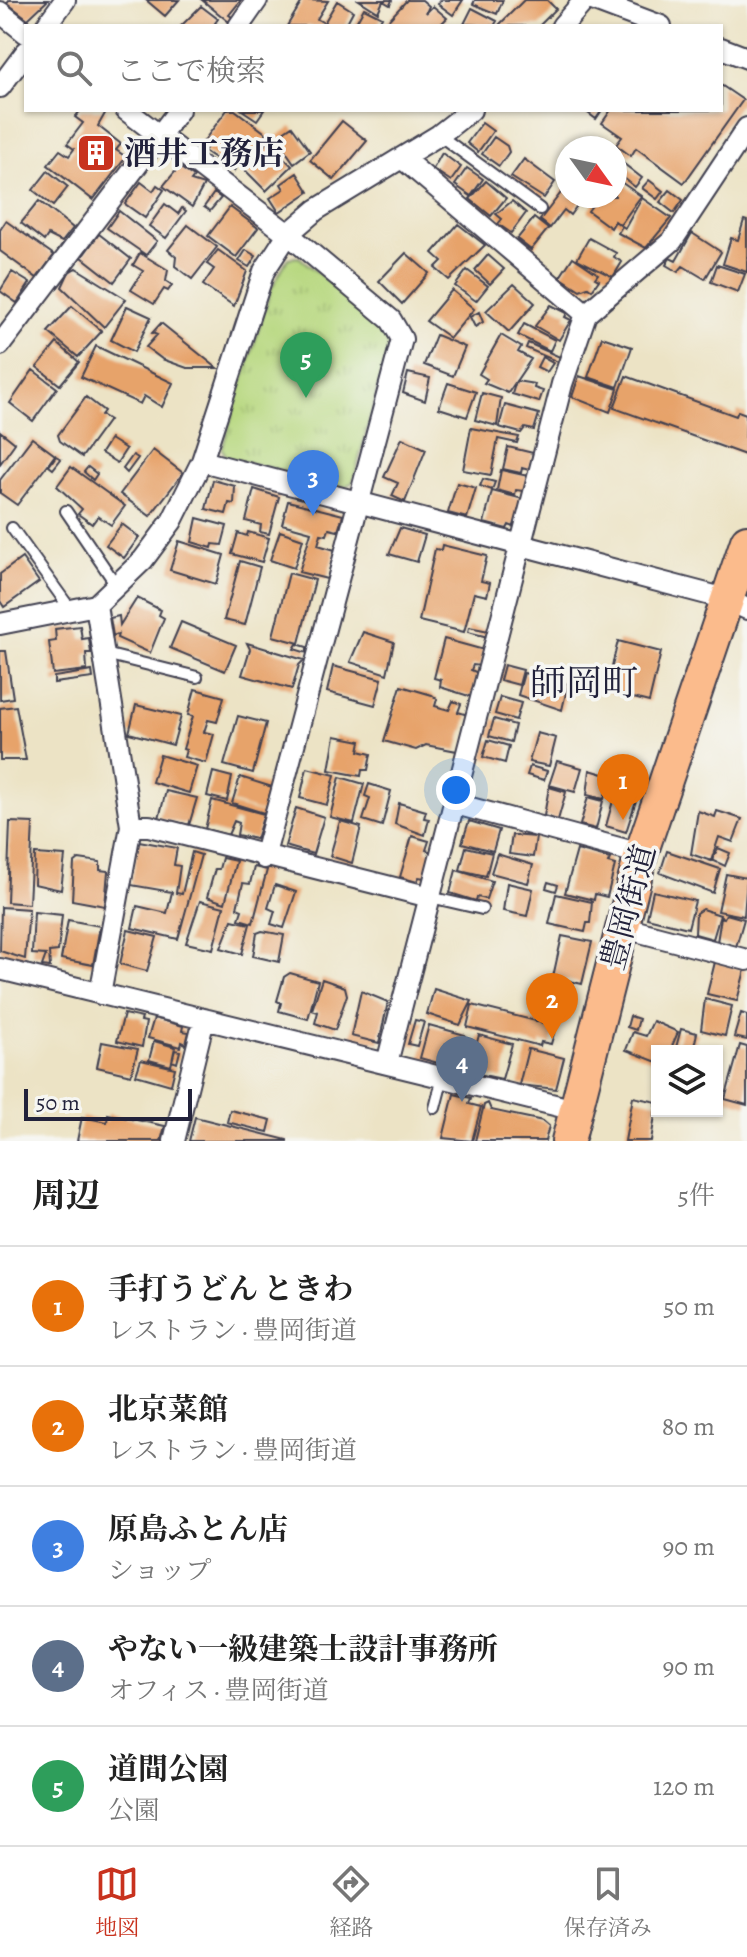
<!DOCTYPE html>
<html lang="ja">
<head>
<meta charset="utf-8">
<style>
  :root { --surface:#fff; --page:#f2f2f2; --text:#222; --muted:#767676; --line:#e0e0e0; --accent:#c8321e }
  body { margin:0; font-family:Alegreya,"Noto Serif JP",serif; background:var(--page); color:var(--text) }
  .controls { position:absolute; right:24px; bottom:24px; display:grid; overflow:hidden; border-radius:0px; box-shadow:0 2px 6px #0004 }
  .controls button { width:72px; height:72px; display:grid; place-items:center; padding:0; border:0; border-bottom:2px solid var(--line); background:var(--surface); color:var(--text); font:40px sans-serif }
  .compass { position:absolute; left:555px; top:136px; width:72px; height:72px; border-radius:50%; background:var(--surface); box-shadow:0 2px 6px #0004; rotate:123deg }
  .scale { position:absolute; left:24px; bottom:20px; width:168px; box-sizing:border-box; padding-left:8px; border:4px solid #22223b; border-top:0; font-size:22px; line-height:28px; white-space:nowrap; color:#22223b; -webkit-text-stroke:6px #f6f6f2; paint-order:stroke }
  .you { position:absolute; left:456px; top:790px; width:28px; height:28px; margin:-20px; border:6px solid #fff; border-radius:50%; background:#1a73e8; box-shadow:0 0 0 12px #1a73e833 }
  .badge { display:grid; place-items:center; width:52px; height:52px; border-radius:50%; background:var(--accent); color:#fff; font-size:26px; font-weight:700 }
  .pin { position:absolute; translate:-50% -66px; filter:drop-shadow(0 2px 4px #0008) }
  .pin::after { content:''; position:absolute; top:42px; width:28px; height:24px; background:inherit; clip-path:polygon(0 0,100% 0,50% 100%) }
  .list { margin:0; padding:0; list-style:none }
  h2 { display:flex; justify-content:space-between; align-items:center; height:104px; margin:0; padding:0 32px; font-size:34px }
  h2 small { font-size:26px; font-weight:400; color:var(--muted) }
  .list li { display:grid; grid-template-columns:52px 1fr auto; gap:24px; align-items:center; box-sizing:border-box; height:120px; padding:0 32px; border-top:2px solid var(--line) }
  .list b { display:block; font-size:30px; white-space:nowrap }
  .list p { margin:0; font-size:26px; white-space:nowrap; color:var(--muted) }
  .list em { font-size:26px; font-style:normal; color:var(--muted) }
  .icon { flex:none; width:44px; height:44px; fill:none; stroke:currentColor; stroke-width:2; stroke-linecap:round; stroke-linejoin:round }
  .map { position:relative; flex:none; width:747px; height:1141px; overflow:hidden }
  .search { position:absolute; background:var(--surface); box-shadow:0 2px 6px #0004; left:24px; right:24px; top:24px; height:88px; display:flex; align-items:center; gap:20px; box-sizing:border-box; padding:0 28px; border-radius:0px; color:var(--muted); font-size:30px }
  .sheet { height:704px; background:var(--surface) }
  nav { display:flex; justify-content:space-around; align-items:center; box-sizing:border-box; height:112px; border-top:2px solid var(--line); background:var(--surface); font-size:22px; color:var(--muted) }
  nav a { display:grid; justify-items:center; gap:4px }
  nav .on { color:var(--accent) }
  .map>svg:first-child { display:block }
  .park { fill:url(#park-tufts); stroke:#6d7d5e; stroke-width:2 }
  .building { fill:#e7a36b }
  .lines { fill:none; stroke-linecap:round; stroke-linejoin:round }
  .lane-casing { stroke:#403f50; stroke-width:14 }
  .street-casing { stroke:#403f50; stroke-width:24 }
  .primary-casing { stroke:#403f50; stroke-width:36 }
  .lane { stroke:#fff; stroke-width:10 }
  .street { stroke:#fff; stroke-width:20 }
  .primary { stroke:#fbbb8c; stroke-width:32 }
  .labels { text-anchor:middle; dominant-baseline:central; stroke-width:7; stroke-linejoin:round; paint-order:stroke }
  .poi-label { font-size:32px; font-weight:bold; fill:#22223b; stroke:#f6f6f2; text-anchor:start }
  .street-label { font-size:32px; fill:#22223b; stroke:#f6f6f2 }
  .quarter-label { font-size:36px; fill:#22223b; stroke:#f6f6f2 }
</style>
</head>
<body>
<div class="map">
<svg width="747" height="1141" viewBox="0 0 747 1141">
  <defs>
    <pattern id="park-tufts" width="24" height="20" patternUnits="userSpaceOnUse" patternTransform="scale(2)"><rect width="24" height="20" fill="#b8d880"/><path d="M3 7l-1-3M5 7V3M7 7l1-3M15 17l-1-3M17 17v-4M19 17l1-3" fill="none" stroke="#9eb970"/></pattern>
  </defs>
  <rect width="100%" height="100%" fill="#f6f6f2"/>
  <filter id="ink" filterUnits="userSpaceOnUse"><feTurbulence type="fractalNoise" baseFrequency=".0125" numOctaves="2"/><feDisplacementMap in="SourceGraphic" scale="16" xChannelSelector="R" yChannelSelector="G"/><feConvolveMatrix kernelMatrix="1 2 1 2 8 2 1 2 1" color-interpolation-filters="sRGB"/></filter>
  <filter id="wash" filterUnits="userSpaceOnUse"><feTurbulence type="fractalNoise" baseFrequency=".006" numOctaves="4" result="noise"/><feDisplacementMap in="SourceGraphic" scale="32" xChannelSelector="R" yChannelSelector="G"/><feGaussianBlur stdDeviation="1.8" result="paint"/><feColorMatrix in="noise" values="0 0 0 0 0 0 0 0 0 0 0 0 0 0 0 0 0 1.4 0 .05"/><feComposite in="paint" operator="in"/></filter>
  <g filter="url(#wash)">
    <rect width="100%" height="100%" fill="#ece3c5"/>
    <path class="park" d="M299,257L385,329L389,346L353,482L344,487L227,457L222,449L271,289L288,258Z"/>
    <g id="blocks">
      <path class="building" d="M9,0H48L28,19L7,3Z
        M146,0H179L165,16Z
        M202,0H241L229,15L232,17L229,22Z
        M303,0L328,1L317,19L324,23L337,1L353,11L345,26H287Z
        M359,0H392L390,5L383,1L378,12Z
        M407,0H422L429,6L426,13L433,6L447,18L439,26H383Z
        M441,0H463L453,15L438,4Z
        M475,0H503L497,14L473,4Z
        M524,0H547L556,9L539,26H498Z
        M201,6L218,19L215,23L219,26H181Z
        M364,8L382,17L377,26H354Z
        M472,8L497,21L494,26L464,24Z
        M721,85L743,100L684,183L636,148L631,156L616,145L622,137L602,123L611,110H721Z
        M81,110H107L98,126L121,144L116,150L126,157L93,200L48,165L60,150L69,156L74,149L67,144L83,123L75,117Z
        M227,110H235L268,135L250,158L242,152L234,171L204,151L208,146L203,142Z
        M242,110H264L257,120Z
        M584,110H602L596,119Z
        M342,121L367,141L334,180L310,160Z
        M482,123L493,131L478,152L467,143Z
        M292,126L310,151L294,163L276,137Z
        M494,137L507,146L509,152L499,166L482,154Z
        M268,142L292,166L266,191L243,168Z
        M442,153L461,167L451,181L433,169Z
        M615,157L642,178L635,187L615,171Z
        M524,159L555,182L544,198L511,177Z
        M179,167L194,177L191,181L204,185L192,207L163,186Z
        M467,168L483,179L471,196L455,185Z
        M48,171L68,187L53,206L33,190Z
        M297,173L309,192L279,212L270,198L284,189L281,184Z
        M615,178L641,196L620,225L615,221L611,228L588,211L599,196H615Z
        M649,180L663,191L657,199L642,188Z
        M486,181L506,198L491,216L470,199Z
        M141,182L153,191L157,185L164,190L145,218L125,204Z
        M567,185V196H584L570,215L564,210L550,228L540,220Z
        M670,190L683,200L674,213L660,202Z
        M214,193L221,198L210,211L204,207Z
        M642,198L671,218L646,248L618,233L622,226L625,228Z
        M39,201L73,228L62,242L48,235L44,241L21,223Z
        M512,201L526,213L511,233L498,224L502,219L496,214Z
        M165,204L178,214L182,208L186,211L166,238L149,226Z
        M230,207L258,228L236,257L208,236Z
        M119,211L157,241L146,255L107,228Z
        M534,218L548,229L531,250L517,239Z
        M744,220L747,221V272L723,264L731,238L738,240Z
        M6,221L54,255L37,278L0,251V230Z
        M458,224L485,245L449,280L435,268L442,261L433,253Z
        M188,225L217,247L192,279L175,266L176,257L168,250Z
        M692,233L721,252L705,279L683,266L678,272L666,265L670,258L676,261Z
        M99,234L131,259L114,282L82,257Z
        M589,238L616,253L614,257L622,262L613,277L577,259Z
        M218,250L247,271L234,306L203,285L214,269L207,264Z
        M246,250L256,256L249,267L239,261Z
        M140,253L168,270L166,281L172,285L168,291L164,289L154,304L131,290L143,271L133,265Z
        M406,253L429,273L402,304L379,281Z
        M488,255L504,269L490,284L475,270Z
        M573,257L598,274L595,278L599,280L592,290L588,287L580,290L560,277Z
        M717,265L745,274L738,292L711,282Z
        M76,268L126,299L104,327L62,287L69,272Z
        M467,270L488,286L476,301L455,286Z
        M12,272L30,283L17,303L0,291Z
        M514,284L535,303L509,332L486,311Z
        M452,290L474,309L450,338L426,321Z
        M551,305L567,313L565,317L571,320L559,340L535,326Z
        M72,306L102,331L78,357L48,332Z
        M127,306L151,317L134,352L111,340Z
        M479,312L483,322L475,327L470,317Z
        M161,323L217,368H187L162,359L146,347L157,335L152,333Z
        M524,324L555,340L550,351L518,335Z
        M436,335L465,347L453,376L424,365Z
        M501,335L521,347L518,352L531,359L508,393L484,383L487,379L479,374Z
        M602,337L632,347L618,387L588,377Z
        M57,343L79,362L60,385L37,367Z
        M528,343L560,357L558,362L526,348Z
        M96,346L173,383L162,407L144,396L140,404L81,377Z
        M542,357L553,363L547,372L537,367Z
        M33,370L57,388L33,421L10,403Z
        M408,373L430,378L425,401L403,393Z
        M579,376L618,389L610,412L572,397Z
        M626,376L736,416L738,411L746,414L745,455L614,408Z
        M516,381L535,384L534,388L543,391L539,402L512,394Z
        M448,383L476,392L467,417L439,408Z
        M482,393L501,398L497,426L475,420Z
        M86,397L104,411L101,415L109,420L82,457L60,441L58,435Z
        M505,405L539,414L534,430L525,428L521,433L499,427Z
        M471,428L519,437L517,443L498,439L491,475L463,470Z
        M0,431L15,443L0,464Z
        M32,438L55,455L17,505L0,493V480Z
        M402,438L426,449L405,502L392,496L398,483L384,477Z
        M110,439L126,449L117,463L101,453Z
        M508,447L533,453L529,470L522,468L521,473L503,469Z
        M153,450L183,473L150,516L120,494Z
        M133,455L138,458L127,473L123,469Z
        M56,456L61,459L53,469L49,466Z
        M71,467L125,506L111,525L98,516L92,524L78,514L82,509L57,486Z
        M88,467L97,474L93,480L84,472Z
        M501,470L528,476L524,491L516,490L515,495L497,490Z
        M483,479L495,482L492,490L480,486Z
        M213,480L235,486L234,504L229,503L226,514L206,509Z
        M457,483L476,488L467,518L448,513Z
        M254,489L279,497L269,534L260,532L261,525L246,521Z
        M492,491L523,499L514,527L509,525L507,529L484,523Z
        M288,501L343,515L338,531L329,529L327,535L321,534L318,545L335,550L327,579L299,572L311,532L282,524Z
        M197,518L227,526L222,545L213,544L212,548L192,542Z
        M122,524L139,537L124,558L106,545Z
        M400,528L425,535L417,562L389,554Z
        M280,531L303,539L294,568L270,560Z
        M248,532L269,538L262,562L232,554L238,533L247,536Z
        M179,541L224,555L216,584L170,570Z
        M442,545L487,556L481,581L490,583L487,596L474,593L464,632L419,621L435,549L441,550Z
        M22,558L39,582L4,607L0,601V574Z
        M240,561L260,567L245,625L224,620Z
        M289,573L315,580L299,643L273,636Z
        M137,598L161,610L159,615L164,618L150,653L117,638L118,634L113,636L110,618L119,616L120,625Z
        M181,622L236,645L225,671L170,648Z
        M80,626L82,639L89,638L91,653H86L87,670L53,674L49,642L56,641L55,629Z
        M469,627L489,631L488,637L468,632Z
        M363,632L394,642L387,674L350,662Z
        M444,639L484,650L481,666L473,665L471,670L478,673L472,697L440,687L441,680L434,678Z
        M618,641L661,652L649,702L606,691Z
        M247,643L304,660L299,665L292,689L242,675L250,649Z
        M297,644L307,647V653L294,649Z
        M0,651H6L13,698L0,700Z
        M504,665L523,670L519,685L500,680Z
        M333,666L382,679L375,705L327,692Z
        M92,671L93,678L54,683V677Z
        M524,673L568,684L562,710L518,695Z
        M401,686L432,695L437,699L435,706L449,710L453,701L461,704L458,712L468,715L457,751L426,745L416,750L384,741Z
        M195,689L224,697L217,722L208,720L204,732L214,734L206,763L184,757L186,750L183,749L193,716L188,715Z
        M500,697L521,703L516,720L495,714Z
        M136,705L181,716L173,745L129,733Z
        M16,706L26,760H0V708Z
        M238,716L266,723L253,773L224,765Z
        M494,719L515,725L511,742L489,736Z
        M537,733L556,738L549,766L529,762Z
        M335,736L361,741L359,751L371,754L368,770H362L361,776L329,770Z
        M488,740L509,746L505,763L483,757Z
        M160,755L197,766L189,793L152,782Z
        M557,761L582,768L575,792L549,785Z
        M530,766L547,771L544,780L527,775Z
        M307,768L335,775L327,805L300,798Z
        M590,770L610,776L604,799L587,795Z
        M213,772L232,777L227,801L207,796Z
        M240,777L272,787L264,813L232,803Z
        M340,777L364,784L354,823L330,817Z
        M619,779L641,785L626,832L606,826Z
        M369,784L391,791L382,826L363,820L370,798L365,796Z
        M549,787L566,792L558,820L544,816Z
        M166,791L197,798L189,825L159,818Z
        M588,797L603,801L596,829L580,825Z
        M212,800L264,814L256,839L237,835L239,823L234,821L228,835L205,829Z
        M399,803L426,811L424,818L429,819L425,835L395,824Z
        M296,808L324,817L313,854L285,846Z
        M698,811L715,817L717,811L742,819L733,842L719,837L711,861L691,854Z
        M340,821L361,827L352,863L330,856Z
        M469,821L499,830L493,851L462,843Z
        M10,822L33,823L29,904L7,902Z
        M512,835L536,837L533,857L509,854Z
        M412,836L429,841L426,850L432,852L425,878L419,877L417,882L400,877Z
        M139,841L177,848L174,865L180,866L176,893L182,894L192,852L201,855L178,939L132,928L137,906L167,913L172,892L131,885Z
        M466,847L492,853L486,876L460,870Z
        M718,848L730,853L725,866L712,860Z
        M577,850L610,859L608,863L615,865L607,897L595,894L594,900L565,893Z
        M667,851L720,869L713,893L660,873Z
        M35,854L65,856L61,890L34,884Z
        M497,854L533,865L528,883L491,873Z
        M222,858L236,861L225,903L207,897L215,869H219Z
        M79,859L100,862V870L108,871L105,906L72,900L74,863Z
        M254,867L267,870L253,923L239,919L242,910L237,908L243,883L250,884Z
        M456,870L492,881L486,899L477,897L476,901L450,893Z
        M726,874L747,878L744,916L718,911Z
        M548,882L558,885L556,891L546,888Z
        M507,883L533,889L527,916L503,911Z
        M275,885L296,892L284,928L271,924L275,911L268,908Z
        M653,891L695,901L688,928L647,918Z
        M556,894L592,902L590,923H587L585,932L549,924Z
        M200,901L224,907L213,949L186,943Z
        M1,907L29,909L25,959L0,951Z
        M702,909L720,915L713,939L695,934L696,913Z
        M34,912L62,915L58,951L49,952L50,967L42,966L46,955L32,954Z
        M726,914L744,919L736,947L717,942L721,917L724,918Z
        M68,920L100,926L93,965L61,959Z
        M232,920L250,924L242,954L221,948Z
        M128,930L157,937L147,971L120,964Z
        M262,931L284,935L279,962L253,956L257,933Z
        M562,936L592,942L582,984L553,977Z
        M715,962L745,970L737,1001L707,994Z
        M290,973L318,981L308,1019L279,1011L281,1003L277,1001L284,977Z
        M322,979L345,987L347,995L335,1030L315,1023L318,1012L312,1010Z
        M434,989L472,1001L460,1025L427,1014Z
        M361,991L388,1002L379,1043L351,1036Z
        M705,999L732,1006L725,1036L701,1030Z
        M472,1005L556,1026L551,1044L541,1042L540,1046L467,1027Z
        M741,1013L747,1015V1040L734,1037Z
        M124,1014L142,1018L141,1021L146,1022L142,1047L117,1041Z
        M630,1016L639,1019L636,1030L627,1027Z
        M154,1018L183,1026L182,1031L189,1032L186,1044L182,1042L181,1047L148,1038Z
        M415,1020L424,1022L417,1046L408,1044Z
        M653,1021L678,1032L670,1051H657V1062L626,1050L633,1032L646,1036Z
        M429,1025L465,1035L456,1068L420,1058Z
        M681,1029L697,1033L693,1051H675Z
        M479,1035L512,1044L502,1079L469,1072Z
        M154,1041L175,1047L171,1066L149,1060Z
        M102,1042L138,1049L131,1075L97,1067Z
        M740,1045L747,1047V1105L725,1099Z
        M528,1049L564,1058L556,1089L519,1085Z
        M175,1050L180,1051L177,1063L172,1061Z
        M141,1060L175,1068L171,1085L136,1075Z
        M454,1094L471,1098L469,1104L481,1107L472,1141L443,1138Z
        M633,1097L657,1102L651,1141H625Z
        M488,1103L491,1110L543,1121L549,1126L545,1141H475L484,1105Z
        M230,1110L271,1120L268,1132L227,1122Z
        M108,1114L165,1126L161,1141H77L82,1117L107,1122Z
        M195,1117L287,1140V1141H189Z"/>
    </g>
  </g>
  <g filter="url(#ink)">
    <use href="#blocks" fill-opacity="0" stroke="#403f50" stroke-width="2"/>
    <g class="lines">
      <defs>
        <path id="lane" d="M439,135L540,209
          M66,511L117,586
          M12,528L71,610
          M105,654L197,677
          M430,897L482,909
          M435,1108L443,1077"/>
        <path id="street" d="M592,0L661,26
          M0,12L26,33
          M46,26L65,0
          M239,26L257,0
          M562,26L585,0
          M721,48L747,58
          M0,87L26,52
          M126,110L288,234L391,320L402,339L264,858
          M402,158L586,314
          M0,345L179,110
          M202,461L726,599L747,609
          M96,605L131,826L100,994
          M0,624L96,605L143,560L172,521L202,461L264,271L288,234L316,210L439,135L471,110
          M456,804L641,854
          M131,826H149L430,897
          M621,927L747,960
          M0,969L575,1110
          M387,1063L562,384L586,314L672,241L747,128
          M174,1141L204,1019"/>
        <path id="primary" d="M568,1141L641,854L747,541"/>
      </defs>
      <use href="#lane" class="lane-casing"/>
      <use href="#street" class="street-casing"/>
      <use href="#primary" class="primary-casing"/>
      <use href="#lane" class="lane"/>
      <use href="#street" class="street"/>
      <use href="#primary" class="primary"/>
    </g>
  </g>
  <defs>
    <symbol id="building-square" viewBox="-11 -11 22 22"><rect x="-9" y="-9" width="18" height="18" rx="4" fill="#c8321e" stroke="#f6f6f2"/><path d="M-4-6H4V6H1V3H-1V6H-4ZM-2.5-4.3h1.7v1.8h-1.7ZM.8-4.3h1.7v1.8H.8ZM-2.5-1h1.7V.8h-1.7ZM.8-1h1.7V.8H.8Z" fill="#fff"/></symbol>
  </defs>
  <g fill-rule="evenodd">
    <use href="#building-square" x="74" y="131" width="44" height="44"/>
  </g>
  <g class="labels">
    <g class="poi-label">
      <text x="124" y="153">酒井工務店</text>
    </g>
    <g class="street-label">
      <text transform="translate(628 907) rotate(-75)">豊岡街道</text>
    </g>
    <g class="quarter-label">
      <text x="584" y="682">師岡町</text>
    </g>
  </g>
</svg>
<div class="controls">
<button><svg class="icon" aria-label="layers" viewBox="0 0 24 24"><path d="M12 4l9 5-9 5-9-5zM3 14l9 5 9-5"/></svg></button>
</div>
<svg class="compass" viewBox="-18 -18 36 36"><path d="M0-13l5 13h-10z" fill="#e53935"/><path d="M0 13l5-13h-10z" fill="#767676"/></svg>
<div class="scale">50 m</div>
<div class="you"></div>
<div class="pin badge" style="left:623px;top:820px;background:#e8710a">1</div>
<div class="pin badge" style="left:552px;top:1039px;background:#e8710a">2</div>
<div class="pin badge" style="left:313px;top:516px;background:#3f7fe0">3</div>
<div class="pin badge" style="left:462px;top:1102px;background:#5c6f8a">4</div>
<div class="pin badge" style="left:306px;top:398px;background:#2e9e5b">5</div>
<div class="search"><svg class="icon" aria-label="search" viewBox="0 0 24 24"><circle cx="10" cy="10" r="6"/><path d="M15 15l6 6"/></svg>ここで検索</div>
</div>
<section class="sheet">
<h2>周辺<small>5件</small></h2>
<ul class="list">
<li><span class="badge" style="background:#e8710a">1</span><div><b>手打うどん ときわ</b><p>レストラン · 豊岡街道</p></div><em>50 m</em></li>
<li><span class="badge" style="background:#e8710a">2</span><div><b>北京菜館</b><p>レストラン · 豊岡街道</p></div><em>80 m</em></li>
<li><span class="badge" style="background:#3f7fe0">3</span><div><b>原島ふとん店</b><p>ショップ</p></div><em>90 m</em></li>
<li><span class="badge" style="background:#5c6f8a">4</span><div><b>やない一級建築士設計事務所</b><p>オフィス · 豊岡街道</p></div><em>90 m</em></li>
<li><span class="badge" style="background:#2e9e5b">5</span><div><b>道間公園</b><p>公園</p></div><em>120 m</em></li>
</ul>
</section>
<nav>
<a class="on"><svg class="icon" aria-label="map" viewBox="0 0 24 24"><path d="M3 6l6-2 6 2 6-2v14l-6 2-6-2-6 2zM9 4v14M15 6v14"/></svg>地図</a>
<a><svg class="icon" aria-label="directions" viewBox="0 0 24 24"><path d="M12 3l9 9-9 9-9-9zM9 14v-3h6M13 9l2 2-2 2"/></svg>経路</a>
<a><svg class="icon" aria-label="saved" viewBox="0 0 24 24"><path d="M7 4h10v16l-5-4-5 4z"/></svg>保存済み</a>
</nav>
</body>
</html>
